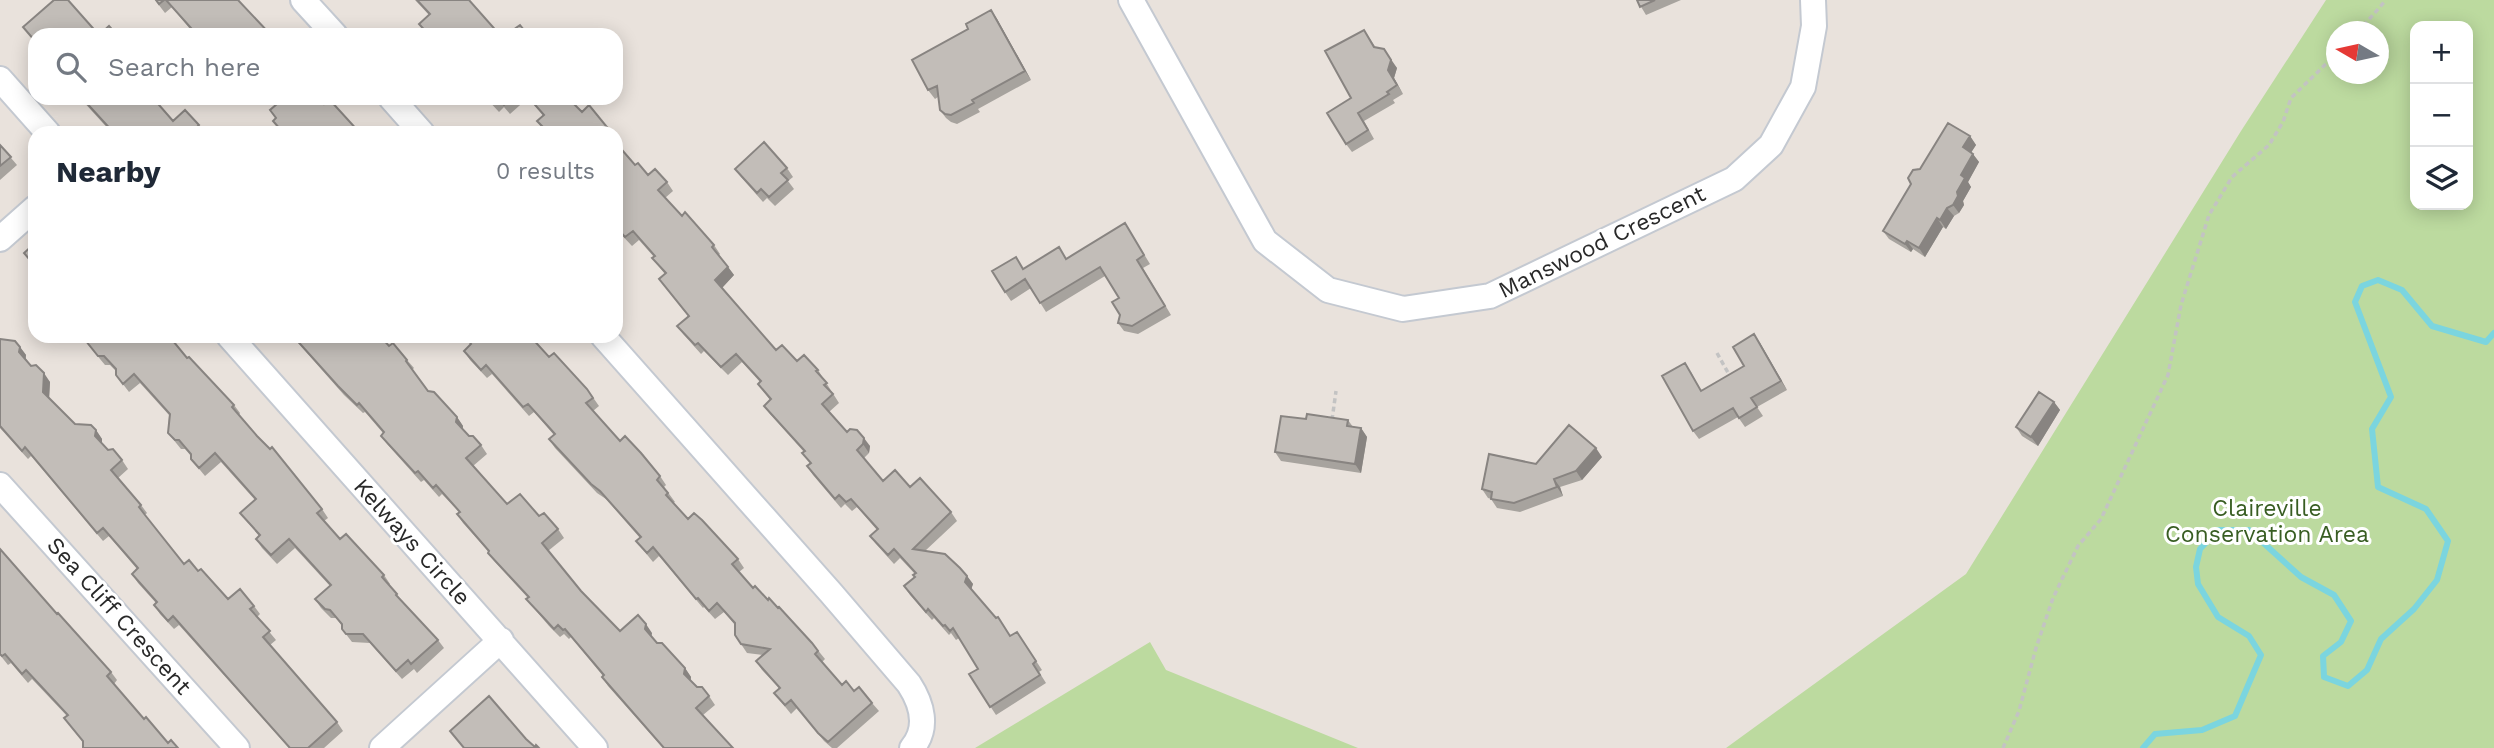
<!DOCTYPE html>
<html lang="en">
<head>
<meta charset="utf-8">
<style>
  :root { --surface:#fff; --page:#f6f6f7; --text:#1f2937; --muted:#747a83; --line:#e0e1e3 }
  body { margin:0; font-family:"Work Sans",sans-serif; background:var(--page); color:var(--text) }
  .controls { position:absolute; right:21px; top:21px; display:grid; overflow:hidden; border-radius:14px; box-shadow:0 4px 18px #0003 }
  .controls button { width:63px; height:63px; display:grid; place-items:center; padding:0; border:0; border-bottom:2px solid var(--line); background:var(--surface); color:var(--text); font:35px sans-serif }
  .compass { position:absolute; left:2326px; top:21px; width:63px; height:63px; border-radius:50%; background:var(--surface); box-shadow:0 4px 18px #0003; rotate:279deg }
  .list { margin:0; padding:0; list-style:none }
  h2 { display:flex; justify-content:space-between; align-items:center; height:91px; margin:0; padding:0 28px; font-size:30px }
  h2 small { font-size:23px; font-weight:400; color:var(--muted) }
  .icon { flex:none; width:38px; height:38px; fill:none; stroke:currentColor; stroke-width:2; stroke-linecap:round; stroke-linejoin:round }
  .map { position:relative; flex:none; width:2494px; height:748px; overflow:hidden }
  .search { position:absolute; background:var(--surface); box-shadow:0 4px 18px #0003; left:28px; top:28px; width:595px; height:77px; display:flex; align-items:center; gap:18px; box-sizing:border-box; padding:0 24px; border-radius:21px; color:var(--muted); font-size:26px }
  .panel { position:absolute; background:var(--surface); box-shadow:0 4px 18px #0003; left:28px; top:126px; width:595px; height:217px; border-radius:21px }
  .map>svg:first-child { display:block }
  .green { fill:#bcda9f; fill-rule:evenodd }
  .lines { fill:none; stroke-linecap:round; stroke-linejoin:round }
  .stream { stroke:#7bd5df; stroke-width:6 }
  .minor-casing { stroke:#c4c9d1; stroke-width:28 }
  .path { stroke:#c3c3c3; stroke-width:3.5; stroke-dasharray:5 3.5; stroke-linecap:butt }
  .minor { stroke:#fff; stroke-width:24 }
  .wall { fill:#a7a39e }
  .shaded-wall { fill:#888481 }
  .building { fill:#c2bdb8; stroke:#888481; stroke-width:2 }
  .labels { text-anchor:middle; dominant-baseline:central; stroke-width:6; stroke-linejoin:round; paint-order:stroke }
  .street-label { font-size:23px; fill:#292929; stroke:#fff }
  .park-label { font-size:23px; fill:#385d22; stroke:#fff }
</style>
</head>
<body>
<div class="map">
<svg width="2494" height="748" viewBox="0 0 2494 748">
  <rect width="100%" height="100%" fill="#e9e2dc"/>
  <path class="green" d="M2326,0H2494V748H1726L1966,574L2241,131ZM2415,26H2468V205H2415ZM2336,32H2378V74H2336Z
    M1150,642L1166,670L1358,748H975Z"/>
  <g class="lines">
    <path class="stream" d="M2143,748L2155,734L2202,730L2235,716L2261,655L2249,636L2218,617L2198,584L2196,567L2200,549L2218,530H2249L2301,577L2334,595L2351,621L2341,642L2323,656L2324,677L2348,686L2367,670L2381,639L2414,609L2437,580L2448,541L2426,509L2378,487L2372,429L2391,397L2355,302L2362,286L2378,280L2402,290L2432,326L2486,342L2494,333"/>
    <defs>
      <path id="minor" d="M303,0L335,35
        M1131,0L1265,241L1328,290L1403,309L1490,296L1734,179L1771,145L1803,87L1814,26L1813,0
        M0,79L48,133
        M391,98L422,133
        M0,239L35,208
        M229,336L595,748
        M603,336L831,593L909,684C922,704 929,728 912,748
        M0,485L237,748
        M382,748L501,640"/>
    </defs>
    <use href="#minor" class="minor-casing"/>
    <path class="path" d="M2358,32L2386,0
      M1717,353L1731,378
      M1332,420L1336,391
      M2003,748L2019,711L2036,648L2053,598L2078,546L2101,519L2168,375L2181,305L2209,215L2232,177L2269,145L2283,122L2291,98L2336,54"/>
    <use href="#minor" class="minor"/>
  </g>
  <path class="wall" d="M155,0H238L190,29L172,7L165,13Z
    M415,0H469L500,35H427L419,24L429,15Z
    M1637,0H1681L1646,15Z
    M991,10L997,19L1031,80L978,109L980,112L957,124L951,122L946,118L940,110L938,97L935,99L928,90L968,29Z
    M1364,30L1376,48L1397,68L1394,78L1403,94L1393,100L1395,103L1364,121L1374,139L1352,152L1346,144L1351,98Z
    M80,98H153L173,121L199,125L205,133H112Z
    M486,98H528L510,114L504,107L499,112Z
    M528,98H568L582,112L589,105L611,133H545L537,121L543,115Z
    M1970,136L1976,145L1971,152L1979,162L1968,182L1971,187L1963,201L1964,205L1959,213L1954,216L1946,229L1943,227L1925,257L1913,249L1911,252L1889,239L1883,231L1920,169Z
    M616,143L635,165L648,175L667,182L673,191L665,198L682,216L714,245L720,254L719,255L734,275L722,288L776,350L797,361L818,370L839,403L829,412L847,432L870,446L869,453L864,458L883,481L910,487L951,512L957,521L925,551L967,576L973,584L971,589L1010,636L1017,632L1042,670L1039,672L1046,683L996,715L969,674L978,669L959,638L956,640L951,633L949,635L934,618L932,620L910,595L904,586L915,577V574L900,558L894,564L876,544L870,536L877,530L857,507L852,511L845,504L841,508L813,475L807,466L810,463L802,453L804,452L770,414L764,406L770,400L758,384L760,382L742,362L728,375L704,351L701,354L684,335L677,326L688,316L659,279L665,274L652,258L654,257L639,240L632,246L616,229Z
    M0,145L17,165L0,180Z
    M787,168L793,177L788,181L794,189L775,206L767,198L763,202L741,177L735,169Z
    M1125,223L1150,264L1143,268L1171,315L1138,334L1124,331L1118,323L1120,315L1119,298L1105,276L1046,312L1031,288L1011,301L1005,292L1024,269L1066,259Z
    M81,336H169L187,358L234,405L240,413L239,415L322,509L328,518L324,521L340,539L384,575L390,584L389,585L403,603L438,640L444,648L417,673L414,669L402,679L370,643L352,642L342,629V626L336,618H331L321,608L315,599L330,586L295,548L277,564L262,548L256,539L259,536L240,513L255,500L221,462L205,476L191,459V456L185,449H181L168,433L169,415L140,383L129,392L116,375V371L110,365H105Z
    M292,336H380L389,346L407,360L414,368L412,370L428,391L457,417L463,426V429L469,436L481,445L487,454L473,466L507,504L539,516L558,529L564,538L548,551L581,591L620,631L652,633L651,636L657,643L685,668L691,677V681L697,687L709,696L715,705L703,715L733,748H663L608,686L602,677L603,676L571,637L569,639L564,634L560,637L549,626L533,607L526,599L528,598L494,561L488,553L489,552L463,523L457,514L459,512L442,494L439,497L424,480L421,482L387,444L381,436L383,433L365,412L363,413L344,395Z
    M465,336H534L532,338L549,357L587,389L599,406L593,411L620,441L660,476L666,485L664,487L675,502L673,503L688,519L738,559L744,568L739,572L753,588L778,608L812,643L825,659L822,662L842,685L872,703L879,711L837,748H832L824,741L797,708L791,714L774,693L779,688L762,670L756,661L763,655L747,653L735,635V625L724,612L715,619L704,607L703,608L659,556L653,562L636,541L640,538L606,499L597,493L555,448L549,439L554,435L534,412L529,416L492,374L487,378L470,360L464,351L471,344Z
    M0,339L20,347L26,355V359L31,366L50,382L49,398L75,424L96,430L102,439V443L108,450L122,460L128,469L118,478L141,505L147,513L145,515L184,564L198,571L228,599L254,606L260,614L257,617L276,640L270,645L337,722L343,731L324,748H289L179,625L174,629L160,614L154,605L156,603L138,583L132,574L137,569L109,536L103,541L31,456L28,459L0,428Z
    M1760,343L1787,390L1757,407L1763,416L1745,427L1738,417L1699,439L1693,431L1691,372L1701,391L1744,366Z
    M2054,402L2060,410L2038,446L2022,436L2016,427Z
    M1306,419L1348,420L1353,427L1361,428L1367,437L1361,473L1281,461L1275,452Z
    M1602,457L1582,480L1560,487L1563,496L1520,512L1497,508L1491,499L1488,498L1482,489L1536,464Z
    M0,549L57,614L111,672L117,680L114,684L144,719L168,743L178,748L83,742L64,718L67,716L32,679L28,683L11,663L8,665L0,655Z"/>
  <path class="shaded-wall" d="M991,10L997,19L1031,80L1025,71Z
    M1384,49L1397,68L1394,78L1403,94L1388,70Z
    M1970,136L1976,145L1969,156L1963,147Z
    M1973,154L1979,162L1968,182L1971,187L1963,201L1964,205L1959,213L1953,205L1957,192L1961,175Z
    M1947,208L1954,216L1946,229L1940,220Z
    M1937,218L1943,227L1925,257L1919,248Z
    M1907,241L1913,249L1911,252L1905,244Z
    M728,267L734,275L721,289L715,280Z
    M1754,334L1760,343L1787,390L1781,381Z
    M20,347L26,355L25,361L19,352Z
    M44,373L50,382L49,400L43,392Z
    M2054,402L2060,410L2038,446L2031,437Z
    M457,417L463,426L462,431L456,422Z
    M1361,428L1367,437L1361,473L1355,464Z
    M96,430L102,439V445L95,436Z
    M864,438L870,446L869,453L863,444Z
    M1596,448L1602,457L1582,480L1576,471Z
    M1554,479L1560,487L1563,496L1557,487Z
    M967,576L973,584L971,590L965,582Z
    M646,624L652,633L651,638L645,629Z
    M685,668L691,677L690,682L684,674Z"/>
  <path class="building" d="M54,0H68L99,35L109,26L117,35H35V41L23,27Z
    M156,0H164L159,4Z
    M166,0H238L271,35H187L186,33L191,28Z
    M417,0H469L500,35H429L419,24L430,14Z
    M1637,0H1655L1640,7Z
    M991,10L1025,71L972,100L974,103L951,115L945,114L940,110L937,86L928,90L912,60L968,29L966,24Z
    M520,25L528,35H506Z
    M1364,30L1374,47L1384,49L1391,60L1388,70L1397,85L1387,92L1389,94L1358,113L1368,130L1346,144L1327,113L1351,98L1325,51Z
    M82,98H153L173,121L185,110L199,125L195,129L199,133H114Z
    M284,98H319L324,104L329,99L360,133H280V129L273,121L276,118L270,110Z
    M488,98H512L504,105L498,99L493,103Z
    M529,98H568L582,112L589,105L611,132L546,133L543,129L544,128L537,121L544,115Z
    M1948,123L1970,136L1963,147L1973,154L1961,175L1965,178L1957,192L1958,196L1953,205L1947,208L1940,220L1937,218L1919,248L1907,241L1905,244L1883,231L1911,184L1908,178L1913,170L1920,169Z
    M764,142L787,168L781,173L788,180L769,197L761,189L757,193L735,169Z
    M616,143L635,165L638,163L648,175L655,169L667,182L658,190L682,216L685,212L714,245L712,247L728,267L715,280L776,350L782,345L797,361L804,355L818,370L816,371L827,383L824,385L833,394L822,404L847,432L850,429L857,430L864,438L863,444L857,450L883,481L895,470L910,487L920,478L951,512L913,549L945,554L960,568L967,576L965,582L996,618L998,617L1010,636L1017,632L1036,661L1033,664L1040,675L990,707L969,674L978,669L953,628L950,631L945,625L943,626L928,609L926,612L904,586L915,577L913,575L916,573L894,549L888,555L870,536L878,529L851,499L846,502L839,495L835,499L807,466L811,463L802,453L805,451L764,406L771,399L758,384L761,381L736,354L721,367L698,343L695,345L677,326L689,316L659,279L666,273L652,258L655,256L633,231L625,237L616,227Z
    M0,145L11,157L0,166Z
    M1125,223L1144,255L1137,260L1165,306L1132,326L1118,323L1120,315L1112,302L1119,298L1100,267L1040,303L1025,279L1005,292L992,271L1016,257L1023,269L1059,247L1066,259Z
    M35,243V266L24,253Z
    M1754,334L1781,381L1751,398L1757,407L1739,418L1733,408L1693,431L1662,376L1685,363L1701,391L1744,366L1733,347Z
    M82,336H169L187,358L189,357L234,405L232,407L257,436L270,449L272,447L322,509L317,513L340,539L346,534L384,575L382,577L397,594L396,595L438,640L411,664L408,660L396,671L363,634H346L342,629V624L330,610L325,609L315,599L331,585L289,539L271,555L256,539L260,535L240,513L256,499L215,453L199,468L191,459V454L179,440H175L168,433L170,414L134,374L123,384L116,375V369L104,356H98Z
    M293,336H380L389,346L393,343L407,360L406,361L428,391L434,392L457,417L456,422L469,436H473L481,445L466,458L507,504L520,494L539,516L544,513L558,529L542,543L581,591L620,631L638,615L646,624L645,629L657,643H662L685,668L684,674L697,687H702L709,696L696,708L733,748H664L602,677L604,675L565,629L563,630L558,625L554,629L543,617L526,599L529,597L488,553L489,551L457,514L460,512L436,485L433,488L418,471L415,473L381,436L384,432L359,403L357,405L338,386Z
    M465,336H530L549,357L554,353L587,389L593,398L586,403L620,441L625,436L641,453L660,476L657,480L668,493L666,495L688,519L694,513L702,520L738,559L732,564L753,588L755,586L768,600L769,598L778,608L779,607L812,643L818,651L815,654L842,685L846,681L854,691L859,687L872,703L828,742L818,733L791,700L785,705L774,693L780,688L756,661L770,649L741,644L735,635V623L717,603L709,611L698,598L696,599L653,547L647,553L636,541L641,537L600,491L591,484L549,439L555,434L528,404L523,407L486,365L481,370L464,351L471,344Z
    M0,339L15,341L20,347L19,352L31,366L36,365L44,373L43,392L75,424L91,425L96,430L95,436L108,450L113,449L122,460L111,470L141,505L139,507L145,515L184,564L189,560L198,571L201,569L228,599L240,589L254,606L250,609L270,631L263,637L337,722L308,748H290L173,616L168,621L154,605L157,602L132,574L138,568L103,528L97,533L25,447L22,451L0,426Z
    M2039,392L2054,402L2031,437L2016,427Z
    M1307,414L1348,420L1347,426L1361,428L1355,464L1275,452L1281,416L1306,419Z
    M1569,425L1596,448L1576,471L1554,479L1557,487L1514,503L1491,499L1492,492L1482,489L1489,454L1536,464Z
    M0,549L57,614L58,613L111,672L107,676L144,719L146,717L168,743L171,740L178,748H83V741L64,718L68,715L26,670L22,674L5,654L2,656L0,654Z
    M489,696L526,739L535,747L536,745L539,748H464L450,731Z"/>
  <g class="labels">
    <g class="street-label">
      <text transform="translate(1602 242) rotate(-26)">Manswood Crescent</text>
      <text transform="translate(412 542) rotate(48)">Kelways Circle</text>
      <text transform="translate(119 616) rotate(48)">Sea Cliff Crescent</text>
    </g>
    <g class="park-label">
      <text x="2267" y="508">Claireville<tspan x="2267" dy="26">Conservation Area</tspan></text>
    </g>
  </g>
</svg>
<div class="controls">
<button>+</button>
<button>−</button>
<button><svg class="icon" aria-label="layers" viewBox="0 0 24 24"><path d="M12 4l9 5-9 5-9-5zM3 14l9 5 9-5"/></svg></button>
</div>
<svg class="compass" viewBox="-18 -18 36 36"><path d="M0-13l5 13h-10z" fill="#e53935"/><path d="M0 13l5-13h-10z" fill="#747a83"/></svg>
<div class="search"><svg class="icon" aria-label="search" viewBox="0 0 24 24"><circle cx="10" cy="10" r="6"/><path d="M15 15l6 6"/></svg>Search here</div>
<section class="panel">
<h2>Nearby<small>0 results</small></h2>
<ul class="list">
</ul>
</section>
</div>
</body>
</html>
